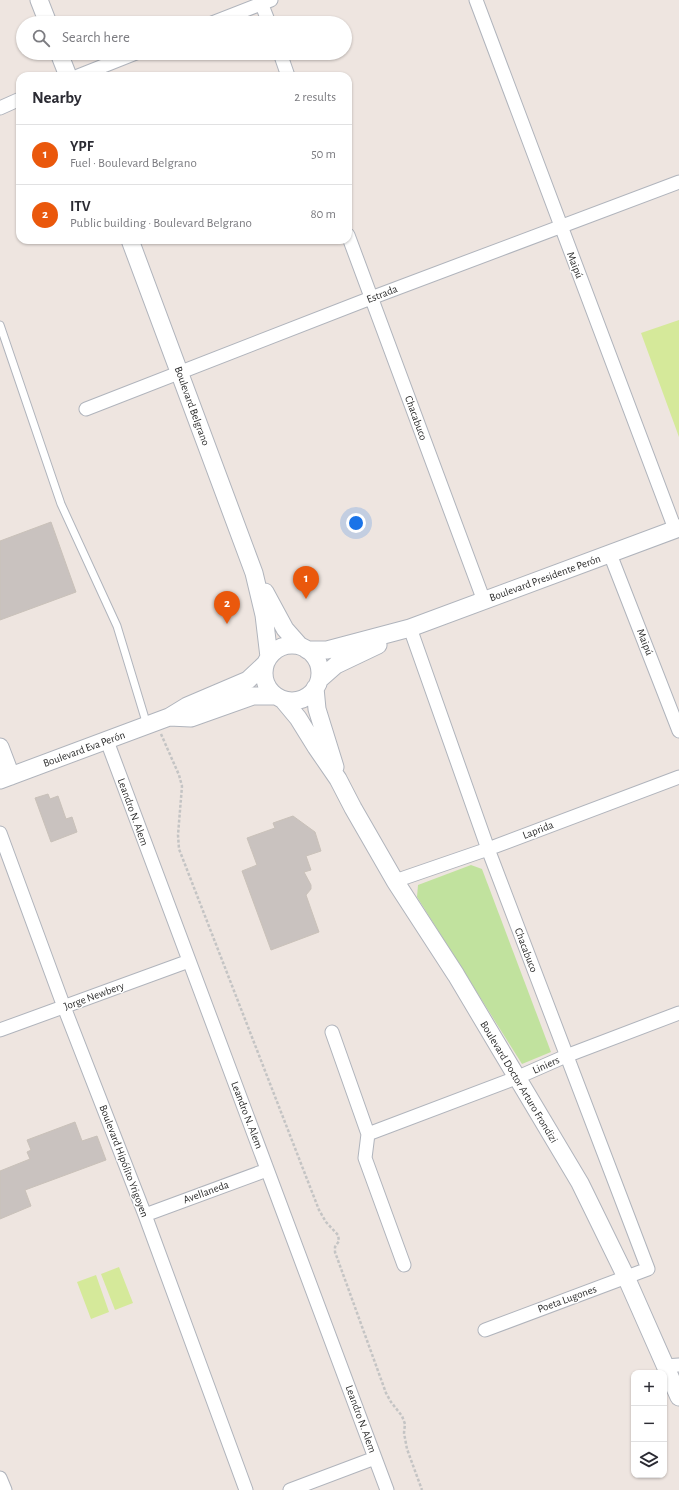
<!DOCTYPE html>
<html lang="en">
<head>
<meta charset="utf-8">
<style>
  :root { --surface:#fff; --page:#f2f2f3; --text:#2b2b33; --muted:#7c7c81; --line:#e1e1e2; --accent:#ea580c }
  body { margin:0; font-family:"Alegreya Sans",sans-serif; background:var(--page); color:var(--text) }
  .controls { position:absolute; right:12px; bottom:12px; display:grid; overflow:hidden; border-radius:8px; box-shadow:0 1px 3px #0004 }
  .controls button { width:36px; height:36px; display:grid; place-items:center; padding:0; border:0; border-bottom:1px solid var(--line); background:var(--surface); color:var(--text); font:20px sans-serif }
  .you { position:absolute; left:356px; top:523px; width:14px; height:14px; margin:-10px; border:3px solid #fff; border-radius:50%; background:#1a73e8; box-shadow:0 0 0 6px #1a73e833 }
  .badge { display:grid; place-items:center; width:26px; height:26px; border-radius:50%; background:var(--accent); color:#fff; font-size:13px; font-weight:700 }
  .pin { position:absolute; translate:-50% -33px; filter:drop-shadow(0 1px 2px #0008) }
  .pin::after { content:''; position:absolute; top:21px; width:14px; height:12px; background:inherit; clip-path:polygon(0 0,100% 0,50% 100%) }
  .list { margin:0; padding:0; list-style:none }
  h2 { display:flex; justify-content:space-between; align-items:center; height:52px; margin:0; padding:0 16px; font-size:17px }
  h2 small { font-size:13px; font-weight:400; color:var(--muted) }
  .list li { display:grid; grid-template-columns:26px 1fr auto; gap:12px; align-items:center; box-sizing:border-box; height:60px; padding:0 16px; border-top:1px solid var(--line) }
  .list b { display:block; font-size:15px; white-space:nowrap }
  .list p { margin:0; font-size:13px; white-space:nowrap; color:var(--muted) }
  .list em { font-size:13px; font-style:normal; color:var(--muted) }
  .icon { flex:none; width:22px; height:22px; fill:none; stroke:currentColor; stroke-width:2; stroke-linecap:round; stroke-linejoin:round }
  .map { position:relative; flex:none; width:679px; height:1490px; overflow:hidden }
  .search { position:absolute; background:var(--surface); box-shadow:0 1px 3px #0004; left:16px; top:16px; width:336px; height:44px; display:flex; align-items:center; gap:10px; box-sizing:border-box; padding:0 14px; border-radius:22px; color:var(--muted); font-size:15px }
  .panel { position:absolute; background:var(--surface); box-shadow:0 1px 3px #0004; left:16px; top:72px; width:336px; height:172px; border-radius:12px }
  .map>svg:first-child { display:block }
  .green { fill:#c1e29e }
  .pitch { fill:#d5e99a }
  .building { fill:#c9c2bf; stroke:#c9c1b9 }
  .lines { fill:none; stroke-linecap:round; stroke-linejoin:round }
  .service-casing { stroke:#b0b4bc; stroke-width:9 }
  .minor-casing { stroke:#b0b4bc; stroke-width:15 }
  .tertiary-casing { stroke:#b0b4bc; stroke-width:19 }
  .path { stroke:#c4c4c4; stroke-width:2.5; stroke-dasharray:3 2; stroke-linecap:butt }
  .service { stroke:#fff; stroke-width:7 }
  .minor { stroke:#fff; stroke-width:13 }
  .tertiary { stroke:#fff; stroke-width:17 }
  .labels { text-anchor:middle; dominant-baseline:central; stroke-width:3; stroke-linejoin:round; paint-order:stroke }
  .street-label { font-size:11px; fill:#2d2d2d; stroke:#fff }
</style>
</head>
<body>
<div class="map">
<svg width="679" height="1490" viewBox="0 0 679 1490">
  <rect width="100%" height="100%" fill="#eee5e0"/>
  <path class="green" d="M471,865L482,869L551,1052L522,1064L417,897L418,885Z"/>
  <path class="pitch" d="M679,320V437L641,333Z
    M119,1267L133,1303L115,1310L101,1274Z
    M96,1275L109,1312L91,1319L77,1282Z"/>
  <path class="building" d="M51,522L76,592L0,620V541Z
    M48,794L50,799L58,796L66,819L72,817L77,832L51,842L35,798Z
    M293,816L315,832L321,851L306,856L311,870L304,872L311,885V889L306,895L319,932L271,950L242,871L257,865L247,838L275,828L273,823Z
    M75,1122L82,1141L97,1136L106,1160L25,1190L31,1206L0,1219V1171L30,1159L27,1152L31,1150L27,1140Z"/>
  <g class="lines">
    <defs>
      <path id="service" d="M0,325L61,504L117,626L147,725"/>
      <path id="minor" d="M260,0L269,23
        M476,0L675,529
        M212,23L271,0
        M280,53L288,76
        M78,76L136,53
        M0,108L20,99
        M348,235L484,601
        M86,409L371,298L679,182
        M610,554L679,731
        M410,628L488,849L648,1269L485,1330
        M107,741L387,1490
        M0,833L64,1007L145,1215L246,1490
        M395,881L488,849L679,777
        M0,1030L189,961
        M332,1032L368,1134L365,1158L404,1265
        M368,1134L516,1078L566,1056L679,1013
        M145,1215L267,1170
        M665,1366L679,1365
        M0,1478L5,1490
        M290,1490L375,1458"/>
      <path id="tertiary" d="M39,0L48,23
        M59,53L68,76
        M130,240L254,573L264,615L269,657
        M265,592L285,629L300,646
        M264 673a28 28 0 1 1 56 0a28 28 0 1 1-56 0Z
        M307,650H327L410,628L679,528
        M319,680L336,665L378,645
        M315,688L317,709L335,767
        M283,700L298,718L316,747L338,779L353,808L395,881L456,975L580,1183L626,1277L679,1397
        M169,717L191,718L253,696H276
        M0,747L11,776
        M0,780L169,717L187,706L248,680L265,664"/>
    </defs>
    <use href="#service" class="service-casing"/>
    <use href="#minor" class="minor-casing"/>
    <use href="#tertiary" class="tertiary-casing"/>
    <path class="path" d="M161,734L179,775L182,786L178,835L179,849L319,1210L326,1222L338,1235L339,1241L335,1247V1252L386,1393L391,1402L402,1416L405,1424L404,1433L407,1449L422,1490"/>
    <use href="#service" class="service"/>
    <use href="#minor" class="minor"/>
    <use href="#tertiary" class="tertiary"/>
  </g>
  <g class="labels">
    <g class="street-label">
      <text transform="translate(575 265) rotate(69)">Maipú</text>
      <text transform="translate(382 294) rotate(-21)">Estrada</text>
      <text transform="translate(192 406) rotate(70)">Boulevard Belgrano</text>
      <text transform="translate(416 418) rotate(70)">Chacabuco</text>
      <text transform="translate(545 578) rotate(-20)">Boulevard Presidente Perón</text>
      <text transform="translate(645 642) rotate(69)">Maipú</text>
      <text transform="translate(84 749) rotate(-20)">Boulevard Eva Perón</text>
      <text transform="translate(133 812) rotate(70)">Leandro N. Alem</text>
      <text transform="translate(538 830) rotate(-21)">Laprida</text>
      <text transform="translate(526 950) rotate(69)">Chacabuco</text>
      <text transform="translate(94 996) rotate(-20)">Jorge Newbery</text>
      <text transform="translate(546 1065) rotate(-24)">Liniers</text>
      <text transform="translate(519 1082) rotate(59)">Boulevard Doctor Arturo Frondizi</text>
      <text transform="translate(247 1115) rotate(69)">Leandro N. Alem</text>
      <text transform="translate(124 1161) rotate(69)">Boulevard Hipólito Yrigoyen</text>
      <text transform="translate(206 1192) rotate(-20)">Avellaneda</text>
      <text transform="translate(567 1299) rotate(-20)">Poeta Lugones</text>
      <text transform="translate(361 1419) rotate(70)">Leandro N. Alem</text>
    </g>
  </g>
</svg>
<div class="controls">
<button>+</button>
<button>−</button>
<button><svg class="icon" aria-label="layers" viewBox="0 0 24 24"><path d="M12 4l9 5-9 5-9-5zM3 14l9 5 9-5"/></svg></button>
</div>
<div class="you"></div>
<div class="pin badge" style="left:306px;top:599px">1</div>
<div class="pin badge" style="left:227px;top:624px">2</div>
<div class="search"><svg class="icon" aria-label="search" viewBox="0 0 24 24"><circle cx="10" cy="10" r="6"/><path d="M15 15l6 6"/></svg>Search here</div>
<section class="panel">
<h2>Nearby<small>2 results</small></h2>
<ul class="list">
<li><span class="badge">1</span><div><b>YPF</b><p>Fuel · Boulevard Belgrano</p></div><em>50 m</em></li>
<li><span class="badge">2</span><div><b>ITV</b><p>Public building · Boulevard Belgrano</p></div><em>80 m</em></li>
</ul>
</section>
</div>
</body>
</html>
